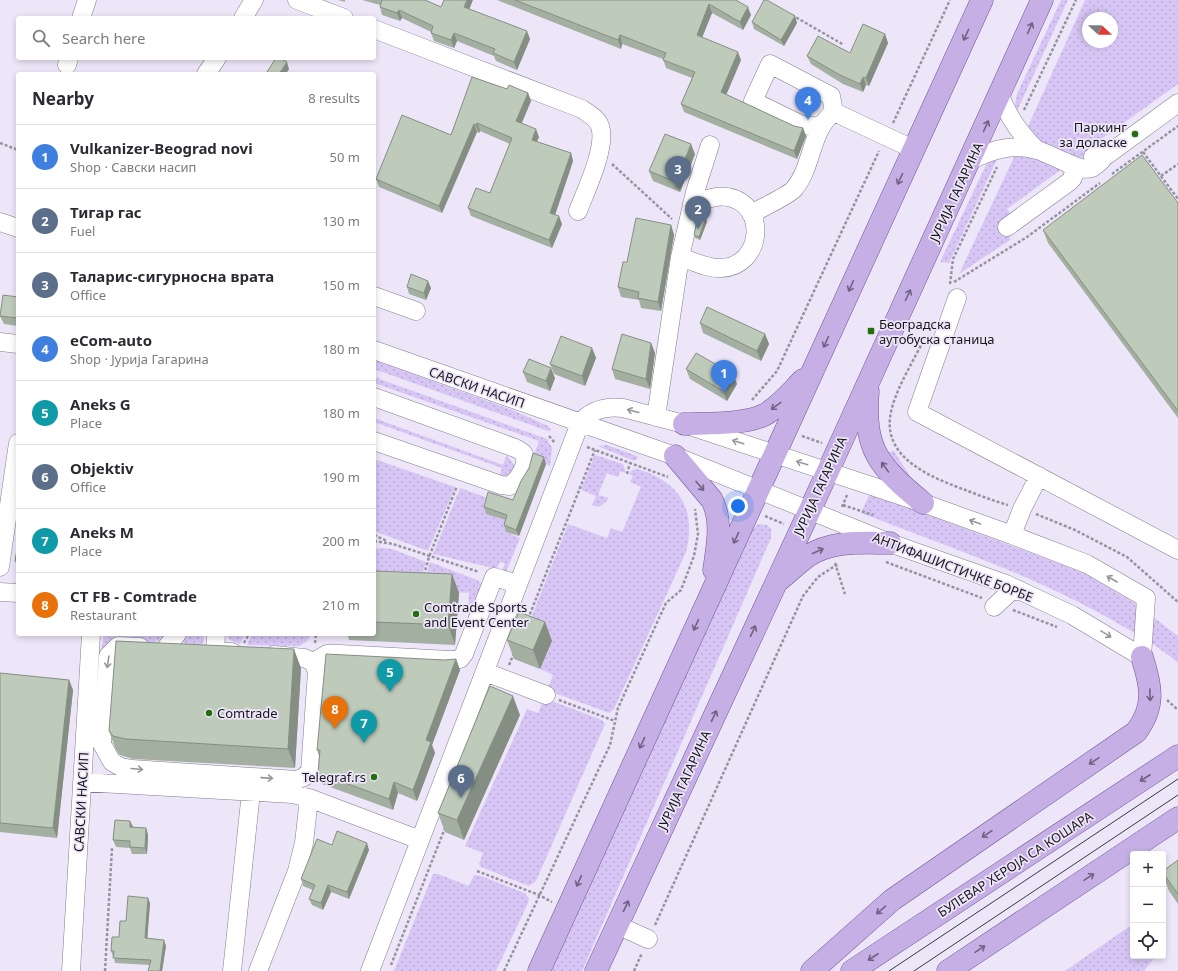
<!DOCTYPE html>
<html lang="en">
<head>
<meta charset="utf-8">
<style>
  :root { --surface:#fff; --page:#f7f7f7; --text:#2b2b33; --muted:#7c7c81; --line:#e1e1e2; --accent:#266e0d }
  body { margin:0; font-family:"Noto Sans",sans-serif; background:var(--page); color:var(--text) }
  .controls { position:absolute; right:12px; bottom:12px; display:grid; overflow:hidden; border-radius:4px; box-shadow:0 2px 6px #0003 }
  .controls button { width:36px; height:36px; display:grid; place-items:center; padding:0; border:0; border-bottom:1px solid var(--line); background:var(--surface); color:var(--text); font:20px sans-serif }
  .compass { position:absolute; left:1082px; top:12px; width:36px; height:36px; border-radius:50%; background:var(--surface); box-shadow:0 2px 6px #0003; rotate:111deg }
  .you { position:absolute; left:738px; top:506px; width:14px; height:14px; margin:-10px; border:3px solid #fff; border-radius:50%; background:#1a73e8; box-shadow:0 0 0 6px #1a73e833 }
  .badge { display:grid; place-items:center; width:26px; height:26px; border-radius:50%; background:var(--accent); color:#fff; font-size:13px; font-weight:700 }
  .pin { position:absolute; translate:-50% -33px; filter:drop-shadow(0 1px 2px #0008) }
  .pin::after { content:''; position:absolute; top:21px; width:14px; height:12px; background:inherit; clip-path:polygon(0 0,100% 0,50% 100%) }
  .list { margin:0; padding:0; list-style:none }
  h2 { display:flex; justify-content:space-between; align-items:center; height:52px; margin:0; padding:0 16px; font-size:17px }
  h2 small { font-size:13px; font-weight:400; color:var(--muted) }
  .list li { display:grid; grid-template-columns:26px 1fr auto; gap:12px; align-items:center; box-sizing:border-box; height:64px; padding:0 16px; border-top:1px solid var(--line) }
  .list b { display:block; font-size:15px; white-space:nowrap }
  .list p { margin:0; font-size:13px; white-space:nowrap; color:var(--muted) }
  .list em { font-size:13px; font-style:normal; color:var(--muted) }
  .icon { flex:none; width:22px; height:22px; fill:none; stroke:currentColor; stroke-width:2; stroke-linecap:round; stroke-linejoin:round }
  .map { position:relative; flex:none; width:1178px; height:971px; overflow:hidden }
  .search { position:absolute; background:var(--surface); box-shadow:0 2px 6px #0003; left:16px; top:16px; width:360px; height:44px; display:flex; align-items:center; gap:10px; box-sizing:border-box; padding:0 14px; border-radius:4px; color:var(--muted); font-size:15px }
  .panel { position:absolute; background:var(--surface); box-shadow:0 2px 6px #0003; left:16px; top:72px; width:360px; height:564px; border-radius:4px }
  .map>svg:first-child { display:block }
  .grass { fill:url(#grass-dots); fill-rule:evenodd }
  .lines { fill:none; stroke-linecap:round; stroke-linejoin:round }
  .minor-casing { stroke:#827d8d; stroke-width:19 }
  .major-casing { stroke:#6f5693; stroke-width:23 }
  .path { stroke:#9792a0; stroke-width:2.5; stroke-dasharray:3 2; stroke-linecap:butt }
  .minor { stroke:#fff; stroke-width:18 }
  .major { stroke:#c5afe5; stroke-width:22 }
  .tram { stroke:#3a373f; stroke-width:1 }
  .wall { fill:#a3afa1 }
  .shaded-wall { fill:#858e83 }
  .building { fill:#becbbb; stroke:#858e83 }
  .oneway { stroke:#6f6281 }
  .oneway2 { stroke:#989699 }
  .poi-dot { fill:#266e0d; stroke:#ede6f9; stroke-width:1.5 }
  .labels { text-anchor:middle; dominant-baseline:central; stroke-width:3.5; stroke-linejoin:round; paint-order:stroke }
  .poi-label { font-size:13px; fill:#19161d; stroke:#ede6f9; text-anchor:start }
  .street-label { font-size:13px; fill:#19161d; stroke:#ede6f9 }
</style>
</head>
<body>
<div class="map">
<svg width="1178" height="971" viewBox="0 0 1178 971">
  <defs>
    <pattern id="grass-dots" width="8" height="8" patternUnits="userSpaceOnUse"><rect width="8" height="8" fill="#d7c6f5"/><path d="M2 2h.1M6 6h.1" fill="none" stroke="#b8a9d2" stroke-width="1.8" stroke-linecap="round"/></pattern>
  </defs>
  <rect width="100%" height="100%" fill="#ede6f9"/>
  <path class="grass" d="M1061,0H1068L1017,111L1014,109L1017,94Z
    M1085,0H1178V84L1093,145L1096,150L1088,156L1077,159L1036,140L1025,133ZM1088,18H1112V42H1088Z
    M1017,151L1063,168L1007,209L1012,216L1010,240L959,274Z
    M1000,153L949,263L940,262L987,163Z
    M374,360L510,409L548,426L551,429L549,431L545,430L374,369Z
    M374,377L547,439L552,448L550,466L533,457L539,441L374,383Z
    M374,418L503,465L507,455L515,466L514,471L506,478H499L502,468L374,422Z
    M607,445L637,456L638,459L634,461L598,446Z
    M894,451L910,476L895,467L888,452Z
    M595,455L623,464L626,473L620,471L618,477L607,473L598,495L609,498L606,502L599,507L592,505L596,496L581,490Z
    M374,459L455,487L428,551L374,531Z
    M637,469C679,481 697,509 686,552L614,709L609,713L547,690L553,675L540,669L552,642L526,631L568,524L607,538L611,528L622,532L641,487L630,482L633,476L629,474L632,470Z
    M460,488L491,499L510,522L506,532L520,538L506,572L502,571L505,563L500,562L497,569L433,554Z
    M869,495L890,501L1080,571L1136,604L1178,636V663C1159,646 1134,633 1112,620C1033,575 946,546 861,513Z
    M758,524L767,525L771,529V538L582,971H550L752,530Z
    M383,548L392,549L426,562L418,590L374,588V549Z
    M430,562L477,580L482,584L468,620L469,590L468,593L422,590Z
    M104,634H168C155,647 138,641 120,639L106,650H101Z
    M185,634H203L204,640L201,646L187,647L183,641Z
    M245,634L240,644L230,640L227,635Z
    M252,634H311L308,640L300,646L247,645Z
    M544,698L602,720L605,724L536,881L529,886L481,867L479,864L483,853L465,846L527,709L538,713Z
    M433,874H438L469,886L474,875L481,876L525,893L529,899L528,903L496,971H394Z
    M1133,924V956H1156L1144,971H1065Z"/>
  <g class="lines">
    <defs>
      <path id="minor" d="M297,0L344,18
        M81,18L87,0
        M243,18L254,0
        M374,29L582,109C589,114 597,118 600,126C607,147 586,190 578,211
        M67,65L69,58
        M206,74L217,58
        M1000,95C1008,117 1019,133 1036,149
        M821,127L802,125L753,101L770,64L831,96L834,112
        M1093,157L1098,154L1107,155L1178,103
        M971,160C992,150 1013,143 1037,150C1050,153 1080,173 1092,168C1095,166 1099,163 1102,160V155
        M751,214C761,208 788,196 794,189C813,167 810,130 834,112L913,149
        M0,222L18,228
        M1007,227L1069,182L1073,178V168L1066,162
        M680,257C693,261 708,269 721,268C762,267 769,205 728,197C716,195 704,200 692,204
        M374,296L416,311
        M957,298L917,412L1178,550
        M0,342L18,344
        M374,397L515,448C517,449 521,451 523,453C530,463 518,480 510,486L501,485L374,441
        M656,417L680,257L695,192L710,145
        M1012,535L1022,509L1039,476
        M0,567L18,443
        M0,592L18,593
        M994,607L1011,591H1021
        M216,634L215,652H232
        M140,647L118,646L108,656L102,744L112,762L121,767L132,769L297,780L304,777L310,771L317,672L313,662L304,658L274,655
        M165,649L177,634
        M313,662L327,654H340L449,660L460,659L464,654L494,577L518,584
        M485,672L546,695
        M82,782L292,794L309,798L304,843L297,871L258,971
        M309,798L420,840
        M617,925L648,939
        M71,971L91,634
        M232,971L251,792
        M370,971L580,423C592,409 606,406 623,408L684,424L923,503L1012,535L1087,564L1146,598L1142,657L1072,615L1006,584L890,543L675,456L374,350"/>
      <path id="major" d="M868,391C863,451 880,467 923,503
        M684,424C707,423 743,425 764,415C779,407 791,392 803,380
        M675,456L712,500C723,521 717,548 714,570
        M779,580C789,572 798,563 808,556C832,540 863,543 890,543
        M539,971L982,0
        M596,971L828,471L1042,0
        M812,971L892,900L1136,732C1156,706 1151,685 1142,657
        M852,971L1178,756
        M948,971L1178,818"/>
    </defs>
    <use href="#minor" class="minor-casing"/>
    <use href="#major" class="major-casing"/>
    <path class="path" d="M792,15L844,45
      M1024,110L1076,0
      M893,123L950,0
      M0,143L18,150
      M1143,152L1178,199
      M612,164L672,219
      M1112,174L1178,126
      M1161,176L1178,164
      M954,282L1027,237L1100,183
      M950,284L953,259L997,167
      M925,337C914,361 893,392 890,418C885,461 936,479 968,491C981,496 994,501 1008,505
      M752,400L777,371L879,151
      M549,436L555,443
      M802,436L822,443
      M587,447L668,477
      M627,474L630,463
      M843,505L873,515
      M842,507L847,495
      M1036,514L1075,530L1127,557L1178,602
      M765,516L784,524
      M374,535L387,541
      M374,541L393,544L479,572
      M886,562L982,598
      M835,563L845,594
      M424,575L429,557L457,486
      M1013,610L1057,627
      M528,619L595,450
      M244,643L249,634
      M315,643L316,634
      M509,665L514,653
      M559,700L615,721
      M1167,700L1178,710
      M477,871L539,895L552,902
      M655,925L803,596L818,577L838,564
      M391,965L445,828
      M105,971L112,848
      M504,971L610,745L618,708L666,603L681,590L694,556L698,534L695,509
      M634,971L642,953"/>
    <use href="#minor" class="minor"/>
    <use href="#major" class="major"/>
    <path class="tram" d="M889,971L1178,779
      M914,971L1178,795"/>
  </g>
  <path class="wall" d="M338,0H345V2Z
    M362,0H425L441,7L469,9L530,39L517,70L496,61L494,56L457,41L454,48L434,41L431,33V32L402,18L400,21L382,15L380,7V5Z
    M497,0H736L751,15L743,30L712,13L702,37L741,60L726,95L794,126L803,128L806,136L797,159L684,112L681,104L692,78L666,68L663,59L622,44L621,49Z
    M795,16L797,23L784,46L754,29L752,22Z
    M885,34L888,43L869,86L866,85L863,92L843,84L811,64L807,56L850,53Z
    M507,89L528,93L531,101L522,123L539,137L537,142L571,153L573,161L555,215L562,224L552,248L471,216L468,208L490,193L510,144L480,131L479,133L477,132L442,213L379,187L376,179L451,135Z
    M695,154L680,192L653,181L649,171Z
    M1178,203V418L1048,243L1043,230Z
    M707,222L700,240L695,238L694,235Z
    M671,225L674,235L661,311L641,308L639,300L621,297L618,287L627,262Z
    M407,287L431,288L426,300L409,294Z
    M18,297V326L4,324L0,316Z
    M700,323L765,334L769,344L761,361L703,333Z
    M651,343L655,353L650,389L615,379L612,369Z
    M592,348L596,358L585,386L554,374L550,364Z
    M686,369L737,384L727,401L690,379Z
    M523,372L555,378L550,391L527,382Z
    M546,464L519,536L506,532L504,525L506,520L486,514L484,507L513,500L529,468Z
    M18,543V568L15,561Z
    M374,571L452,574L459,593L455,645L349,640L347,634H374Z
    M545,622L552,641L540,669L514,659L507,640Z
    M456,659L460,670L432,745L435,753L417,801L398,793L393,810L322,784L318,773L319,756L317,750L445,660Z
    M301,668L295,768L133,759L120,755L116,750L109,731Z
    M0,673L69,680L73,690L57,838L0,832Z
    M520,715L464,840L445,832L438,813Z
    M130,821L133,827L146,828L148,835L147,854H132L130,848L116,847L113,840Z
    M332,845L369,850L349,899L331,892L323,910L312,905L309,899L313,890L303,886L301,879Z
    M1178,860V904L1169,891L1163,875V871Z
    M150,903L147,938L166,946L162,971H148L150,965L115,963L114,957L113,956L111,951L119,937L126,921Z"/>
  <path class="shaded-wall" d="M467,0H473L467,15L464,7Z
    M709,4L712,13L700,43L697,35Z
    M748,7L751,15L743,30L740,22Z
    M399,10L402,18L400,21L397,13Z
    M795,16L797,23L784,46L781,40Z
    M527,31L530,39L517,70L514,62Z
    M454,33L457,41L454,48L451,40Z
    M885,34L888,43L869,86L866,78Z
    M620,35L622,44L621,49L618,40Z
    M738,52L741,60L724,100L721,92Z
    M287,62L289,69L286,74H279Z
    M863,77L866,85L863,92L860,84Z
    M528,93L531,101L519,129L516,121Z
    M477,123L480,131L479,133L476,125Z
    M474,124L477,132L442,213L439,206Z
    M803,128L806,136L797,159L794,151Z
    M536,129L539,137L534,148L532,140Z
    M691,144L695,154L680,192L676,182Z
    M571,153L573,161L553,221L550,213Z
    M559,216L562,224L552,248L549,240Z
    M706,218L707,222L700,240L699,237Z
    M671,225L674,235L661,311L658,302Z
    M428,281L431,288L426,300L424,293Z
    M765,334L769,344L761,361L757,351Z
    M651,343L655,353L650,389L646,379Z
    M592,348L596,358L585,386L582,376Z
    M551,368L555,378L550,391L546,381Z
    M733,374L737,384L727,401L723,391Z
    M544,457L546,464L519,536L516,530Z
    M452,574L459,593L455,645L448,625Z
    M545,622L552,641L540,669L533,650Z
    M294,649L301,668L295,768L288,749Z
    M456,659L460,670L432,745L435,753L417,801L413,790L426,740Z
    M69,680L73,690L57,838L53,828Z
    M513,696L520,715L464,840L457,820Z
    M394,782L398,793L393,810L389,799Z
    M130,821L133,827H130Z
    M146,828L148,835L147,854L145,848Z
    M367,843L369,850L349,899L347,892Z
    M328,885L331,892L323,910L321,903Z
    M148,898L150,903L147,943L145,938Z
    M164,940L166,946L162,971H160Z"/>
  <path class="building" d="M382,0H425L441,7L444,0H467L464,7L527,31L514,62L493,53L495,49L454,33L451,40L431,33L433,26L399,10L397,13L380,7Z
    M515,0H736L748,7L740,22L709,4L697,35L738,52L721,92L794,126L803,128L794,151L681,104L695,72L663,60L666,53L620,35L618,40Z
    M764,0H767L795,16L781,40L752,22Z
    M863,24L885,34L866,78L863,77L860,84L840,75L807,56L818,36L850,53Z
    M276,58H280L287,62L279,74H271L267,72Z
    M472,77L507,89L509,85L528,93L516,121L536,129L532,140L571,153L550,213L559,216L549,240L468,208L476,188L490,193L512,138L477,123L476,125L474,124L439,206L376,179L402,115L451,135Z
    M665,134L691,144L676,182L649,171Z
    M1142,155L1178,203V411L1043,230Z
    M698,215L706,218L699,237L694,235Z
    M636,218L671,225L658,302L638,298L639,292L618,287L623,262H627Z
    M411,274L428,281L424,293L407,287Z
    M3,295L18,297V318L0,316Z
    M707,307L765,334L757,351L700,323Z
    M622,334L651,343L646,379L612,369Z
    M561,336L592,348L582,376L550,364Z
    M696,353L733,374L723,391L686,369Z
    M529,359L551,368L546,381L523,372Z
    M533,453L544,457L516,530L504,525L507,515L484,507L488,492L513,500L521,481L529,468Z
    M18,543V561H15Z
    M374,571L452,574L448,625L374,622Z
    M519,612L545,622L533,650L507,640Z
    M116,641L294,649L288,749L126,739L113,736L109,731Z
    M326,654L445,660L456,659L426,740L431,742L413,790L394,782L389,799L318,773L320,750H317Z
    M0,673L69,680L53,828L0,823Z
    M490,686L513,696L457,820L438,813Z
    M115,820L130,821V827L146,828L145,848L130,847V841L113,840Z
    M337,831L367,843L347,892L328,885L321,903L309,899L315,885L301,879L317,839L332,845Z
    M1178,860V894L1163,873V871Z
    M128,896L148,898L145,938L164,940L160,971H148L151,960L113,958L114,951H111L112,937H119L120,921H126Z"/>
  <defs><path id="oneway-shaft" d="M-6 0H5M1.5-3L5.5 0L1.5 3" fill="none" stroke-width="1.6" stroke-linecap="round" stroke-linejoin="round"/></defs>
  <g class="oneway">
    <use href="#oneway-shaft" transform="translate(1030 28) rotate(-66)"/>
    <use href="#oneway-shaft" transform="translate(966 35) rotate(115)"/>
    <use href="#oneway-shaft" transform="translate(986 126) rotate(-66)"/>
    <use href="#oneway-shaft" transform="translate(900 179) rotate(115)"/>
    <use href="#oneway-shaft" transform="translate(851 286) rotate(114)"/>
    <use href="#oneway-shaft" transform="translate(908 295) rotate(-65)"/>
    <use href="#oneway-shaft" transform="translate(826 342) rotate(114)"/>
    <use href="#oneway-shaft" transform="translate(776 406) rotate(144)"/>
    <use href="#oneway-shaft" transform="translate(885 467) rotate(-126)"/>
    <use href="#oneway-shaft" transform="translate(700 486) rotate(49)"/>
    <use href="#oneway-shaft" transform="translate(736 538) rotate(115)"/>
    <use href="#oneway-shaft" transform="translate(818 551) rotate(-24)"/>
    <use href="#oneway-shaft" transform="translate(696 625) rotate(114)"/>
    <use href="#oneway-shaft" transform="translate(753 631) rotate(-65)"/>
    <use href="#oneway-shaft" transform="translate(1150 695) rotate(88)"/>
    <use href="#oneway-shaft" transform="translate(714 716) rotate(-65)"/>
    <use href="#oneway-shaft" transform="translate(642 743) rotate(115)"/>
    <use href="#oneway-shaft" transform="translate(1094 761) rotate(146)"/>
    <use href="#oneway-shaft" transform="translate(1145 778) rotate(147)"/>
    <use href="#oneway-shaft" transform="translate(987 834) rotate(146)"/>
    <use href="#oneway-shaft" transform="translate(1089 877) rotate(-34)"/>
    <use href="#oneway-shaft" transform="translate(579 881) rotate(114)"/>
    <use href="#oneway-shaft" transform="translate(626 906) rotate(-65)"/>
    <use href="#oneway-shaft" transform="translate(881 910) rotate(139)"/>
    <use href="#oneway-shaft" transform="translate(980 949) rotate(-34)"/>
    <use href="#oneway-shaft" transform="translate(873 957) rotate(147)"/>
  </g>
  <g class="oneway2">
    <use href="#oneway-shaft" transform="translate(633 411) rotate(-165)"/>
    <use href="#oneway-shaft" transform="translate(738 442) rotate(-162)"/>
    <use href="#oneway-shaft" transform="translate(802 463) rotate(-162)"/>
    <use href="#oneway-shaft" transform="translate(975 522) rotate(-160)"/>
    <use href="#oneway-shaft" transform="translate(1112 579) rotate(-150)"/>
    <use href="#oneway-shaft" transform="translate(1106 634) rotate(32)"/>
    <use href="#oneway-shaft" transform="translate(108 662) rotate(99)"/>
    <use href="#oneway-shaft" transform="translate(137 769) rotate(5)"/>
    <use href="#oneway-shaft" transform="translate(267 778) rotate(4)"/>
  </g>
  <g class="poi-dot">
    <circle cx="1135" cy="134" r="4"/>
    <rect x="867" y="327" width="8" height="8" rx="2"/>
    <circle cx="416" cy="614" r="4"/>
    <circle cx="209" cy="713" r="4"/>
    <circle cx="374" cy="777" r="4"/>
  </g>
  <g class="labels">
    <g class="poi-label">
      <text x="1127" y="127" text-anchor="end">Паркинг<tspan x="1127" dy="15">за доласке</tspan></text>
      <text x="879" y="324">Београдска<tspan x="879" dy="15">аутобуска станица</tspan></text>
      <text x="424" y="607">Comtrade Sports<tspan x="424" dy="15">and Event Center</tspan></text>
      <text x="217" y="713">Comtrade</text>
      <text x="366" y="777" text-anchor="end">Telegraf.rs</text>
    </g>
    <g class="street-label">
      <text transform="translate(956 192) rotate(-65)">ЈУРИЈА ГАГАРИНА</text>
      <text transform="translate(477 387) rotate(19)">САВСКИ НАСИП</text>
      <text transform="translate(820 486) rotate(-65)">ЈУРИЈА ГАГАРИНА</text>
      <text transform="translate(953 567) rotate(21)">АНТИФАШИСТИЧКЕ БОРБЕ</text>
      <text transform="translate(684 780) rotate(-65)">ЈУРИЈА ГАГАРИНА</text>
      <text transform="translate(81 802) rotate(-87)">САВСКИ НАСИП</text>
      <text transform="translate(1015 864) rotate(-33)">БУЛЕВАР ХЕРОЈА СА КОШАРА</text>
    </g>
  </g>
</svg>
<div class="controls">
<button>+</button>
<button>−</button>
<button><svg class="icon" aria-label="locate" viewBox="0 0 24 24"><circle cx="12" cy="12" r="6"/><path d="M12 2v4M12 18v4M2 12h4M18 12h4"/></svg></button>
</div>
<svg class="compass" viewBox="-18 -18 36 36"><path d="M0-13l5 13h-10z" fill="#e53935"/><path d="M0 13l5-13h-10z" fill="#7c7c81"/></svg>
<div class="you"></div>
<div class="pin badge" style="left:724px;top:393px;background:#3f7fe0">1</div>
<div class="pin badge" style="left:698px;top:229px;background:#5c6f8a">2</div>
<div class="pin badge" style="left:678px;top:189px;background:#5c6f8a">3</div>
<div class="pin badge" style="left:808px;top:120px;background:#3f7fe0">4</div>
<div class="pin badge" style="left:390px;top:692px;background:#0f9aa8">5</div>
<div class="pin badge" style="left:461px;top:798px;background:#5c6f8a">6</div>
<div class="pin badge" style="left:364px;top:743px;background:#0f9aa8">7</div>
<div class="pin badge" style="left:335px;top:729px;background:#e8710a">8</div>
<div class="search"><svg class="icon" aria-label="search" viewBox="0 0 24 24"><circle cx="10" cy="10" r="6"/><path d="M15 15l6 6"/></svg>Search here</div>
<section class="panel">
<h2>Nearby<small>8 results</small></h2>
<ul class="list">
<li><span class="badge" style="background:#3f7fe0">1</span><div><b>Vulkanizer-Beograd novi</b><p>Shop · Савски насип</p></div><em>50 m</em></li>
<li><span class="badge" style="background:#5c6f8a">2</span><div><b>Тигар гас</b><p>Fuel</p></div><em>130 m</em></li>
<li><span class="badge" style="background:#5c6f8a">3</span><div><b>Таларис-сигурносна врата</b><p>Office</p></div><em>150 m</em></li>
<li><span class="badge" style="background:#3f7fe0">4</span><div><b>eCom-auto</b><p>Shop · Јурија Гагарина</p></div><em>180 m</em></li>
<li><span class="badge" style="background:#0f9aa8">5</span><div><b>Aneks G</b><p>Place</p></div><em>180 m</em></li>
<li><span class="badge" style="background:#5c6f8a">6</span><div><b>Objektiv</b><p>Office</p></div><em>190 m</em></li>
<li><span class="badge" style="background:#0f9aa8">7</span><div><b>Aneks M</b><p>Place</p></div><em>200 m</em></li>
<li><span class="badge" style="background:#e8710a">8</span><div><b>CT FB - Comtrade</b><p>Restaurant</p></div><em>210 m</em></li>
</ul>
</section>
</div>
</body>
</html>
